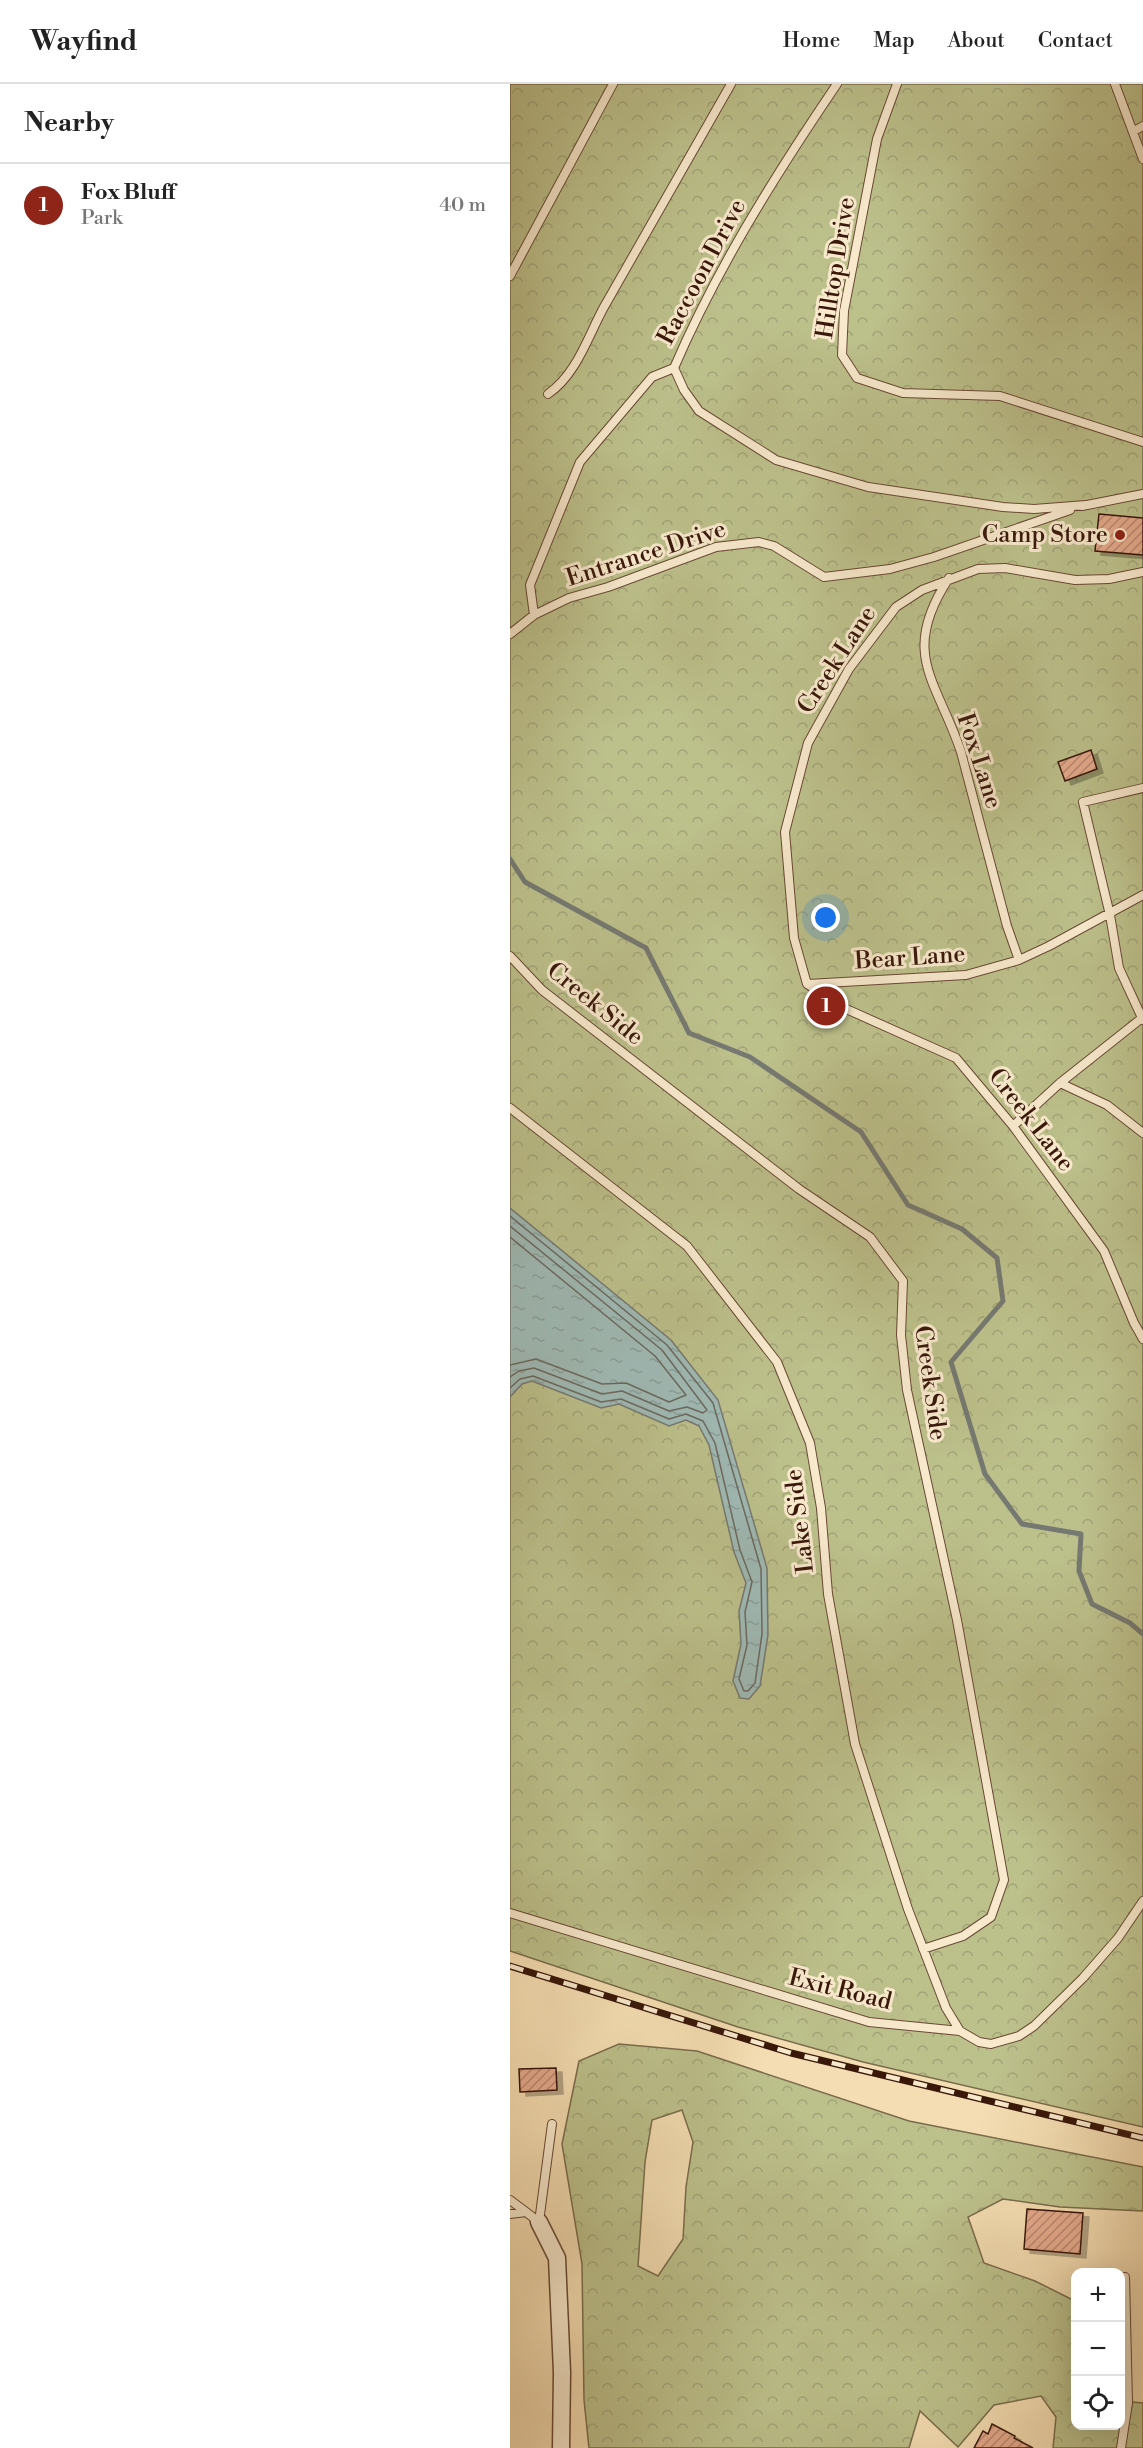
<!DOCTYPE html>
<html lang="en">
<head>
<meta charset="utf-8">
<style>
  :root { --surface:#fff; --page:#f6f6f6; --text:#222; --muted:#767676; --line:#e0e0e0; --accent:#8f2418 }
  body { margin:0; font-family:"Libre Bodoni",serif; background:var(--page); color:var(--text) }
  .controls { position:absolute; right:18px; bottom:18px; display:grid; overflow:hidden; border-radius:12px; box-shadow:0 6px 24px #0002 }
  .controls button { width:54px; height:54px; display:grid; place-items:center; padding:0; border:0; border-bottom:2px solid var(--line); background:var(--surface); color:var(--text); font:30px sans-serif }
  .you { position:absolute; left:316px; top:834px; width:21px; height:21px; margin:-15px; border:4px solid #fff; border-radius:50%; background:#1a73e8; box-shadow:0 0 0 9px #1a73e833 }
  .badge { display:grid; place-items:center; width:39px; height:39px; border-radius:50%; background:var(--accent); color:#fff; font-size:20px; font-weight:700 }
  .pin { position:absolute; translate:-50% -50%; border:3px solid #fff; box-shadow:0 2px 6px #0006 }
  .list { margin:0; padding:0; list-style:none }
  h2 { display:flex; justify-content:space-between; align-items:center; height:78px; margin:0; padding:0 24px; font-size:26px }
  h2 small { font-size:20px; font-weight:400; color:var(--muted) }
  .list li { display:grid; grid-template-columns:39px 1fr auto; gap:18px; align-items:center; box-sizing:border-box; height:84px; padding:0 24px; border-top:2px solid var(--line) }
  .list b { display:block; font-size:22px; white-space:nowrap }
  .list p { margin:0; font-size:20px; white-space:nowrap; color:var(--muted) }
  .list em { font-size:20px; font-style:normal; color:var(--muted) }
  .icon { flex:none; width:33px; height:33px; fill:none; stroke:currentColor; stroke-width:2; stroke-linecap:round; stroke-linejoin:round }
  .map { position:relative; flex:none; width:633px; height:2364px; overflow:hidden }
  header { display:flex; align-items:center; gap:36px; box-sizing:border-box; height:84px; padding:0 30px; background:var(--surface); border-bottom:2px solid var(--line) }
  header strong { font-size:28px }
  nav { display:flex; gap:33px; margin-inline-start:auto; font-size:21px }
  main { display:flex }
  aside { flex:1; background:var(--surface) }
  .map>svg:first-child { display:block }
  .forest { fill:url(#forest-crowns); stroke:#7a6c4a; stroke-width:1.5; fill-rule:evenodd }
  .water { fill:url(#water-ripples); stroke:#767971; stroke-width:1.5 }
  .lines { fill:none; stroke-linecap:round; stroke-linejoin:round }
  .shore { stroke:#6c6960; stroke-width:1.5 }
  .stream { stroke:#767971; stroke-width:5 }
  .building { fill:url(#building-hatch); stroke:#39180a; stroke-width:1.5; filter:url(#shadow) }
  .service-casing { stroke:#684934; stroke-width:10 }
  .minor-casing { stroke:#684934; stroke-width:19 }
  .service { stroke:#f8e9cd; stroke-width:8 }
  .minor { stroke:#f8e9cd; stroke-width:16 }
  .rail-casing { stroke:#39180a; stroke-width:7 }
  .rail { stroke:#f8e9cd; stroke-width:4.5; stroke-dasharray:14; stroke-linecap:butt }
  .poi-dot { fill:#8f2418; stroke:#f8e9cd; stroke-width:2 }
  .labels { text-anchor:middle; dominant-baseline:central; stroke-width:6; stroke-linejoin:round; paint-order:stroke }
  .street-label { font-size:24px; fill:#39180a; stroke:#f8e9cd }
  .poi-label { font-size:24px; fill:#39180a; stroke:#f8e9cd; text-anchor:end }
</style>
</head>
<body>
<header>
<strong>Wayfind</strong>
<nav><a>Home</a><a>Map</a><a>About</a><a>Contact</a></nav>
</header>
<main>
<aside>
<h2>Nearby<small></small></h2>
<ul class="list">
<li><span class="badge">1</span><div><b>Fox Bluff</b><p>Park</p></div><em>40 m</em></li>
</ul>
</aside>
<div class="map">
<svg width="633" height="2364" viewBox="0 0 633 2364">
  <defs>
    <pattern id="forest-crowns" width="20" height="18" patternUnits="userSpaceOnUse" patternTransform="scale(1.5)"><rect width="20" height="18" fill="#bcc08b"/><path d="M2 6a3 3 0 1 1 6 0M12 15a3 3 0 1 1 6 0" fill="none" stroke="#a2a477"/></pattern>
    <pattern id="water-ripples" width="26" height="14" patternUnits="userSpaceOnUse" patternTransform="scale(1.5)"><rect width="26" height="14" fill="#9fbab5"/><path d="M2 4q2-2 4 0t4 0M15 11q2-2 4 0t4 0" fill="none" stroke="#8a9f9a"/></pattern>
    <pattern id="building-hatch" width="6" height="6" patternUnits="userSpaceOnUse" patternTransform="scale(1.5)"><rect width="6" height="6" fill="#e4aa8c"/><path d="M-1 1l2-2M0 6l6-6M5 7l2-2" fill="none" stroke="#ba8971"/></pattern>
    <filter id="shadow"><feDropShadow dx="6" dy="4" stdDeviation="0" flood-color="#0004"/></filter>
  </defs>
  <rect width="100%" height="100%" fill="#f4ddb2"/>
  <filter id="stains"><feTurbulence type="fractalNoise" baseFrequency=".00333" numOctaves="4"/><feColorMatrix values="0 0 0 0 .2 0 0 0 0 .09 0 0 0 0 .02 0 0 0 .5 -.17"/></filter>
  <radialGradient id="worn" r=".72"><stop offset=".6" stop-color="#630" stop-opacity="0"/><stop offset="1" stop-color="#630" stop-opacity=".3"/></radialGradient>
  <path class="forest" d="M0,0H633V2043L353,1978L228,1943L0,1867Z
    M109,1960L187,1967L399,2037L633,2083V2127L550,2123L493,2115L458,2133L474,2179L525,2197L565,2217L566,2342H610L611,2317L633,2319V2364H543L546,2333L531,2312L484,2321L448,2363L410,2327L399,2364H79L74,2316L72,2180L52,2060L69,1977ZM172,2026L183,2058L176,2103L173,2155L148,2192L128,2182L135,2078L142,2036Z"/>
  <path class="water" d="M0,1124L161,1256L208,1316L257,1484L258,1551L250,1602L239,1615L230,1614L223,1597L231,1560L229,1527L236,1499L224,1468L199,1361L189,1342L176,1336L159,1342L109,1320L91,1324L22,1297L12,1300L0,1313Z"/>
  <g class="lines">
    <path class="shore" d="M0,1132L157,1261L203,1319L251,1485L252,1550L245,1599L238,1607H234L229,1595L237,1561L235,1528L242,1498L230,1466L205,1359L193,1337L176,1330L159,1335L111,1315L91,1318L23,1292L10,1295L0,1304
      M0,1142L152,1266L197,1326L193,1329L177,1323L159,1327L112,1307L92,1310L24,1284L9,1287L0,1293
      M0,1153L145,1272L176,1311L159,1318L116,1299L92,1300L26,1275L0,1281"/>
    <path class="stream" d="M0,775L15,798L136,864L179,949L240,973L351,1048L398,1121L452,1145L487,1174L493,1217L441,1278L475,1390L512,1440L571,1450L569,1487L582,1520L620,1539L633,1550"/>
  </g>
  <path class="building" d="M589,430L633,434V471L585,467Z
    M581,666L587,685L555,697L548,678Z
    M46,1984L47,2006L10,2008L9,1985Z
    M517,2125L573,2129L570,2170L514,2165Z
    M482,2340L505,2352L504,2354L523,2364H464L473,2347L478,2350Z"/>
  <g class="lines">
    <defs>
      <path id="service" d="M327,0C266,90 207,184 164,284L174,306L189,327L266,376L358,403L493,423L524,425L576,421
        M387,0L367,55L334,227L332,271L347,294L393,309L490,312L633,358
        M605,0L633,75
        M624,47L633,42
        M0,192L103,0
        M38,310C67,290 78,252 94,223C136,148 179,74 221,0
        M572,422L633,410
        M633,488L599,495L565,496L495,484L468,485L412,506L386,523L339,585L298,659L275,748L284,854L297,900L334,924L446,974L503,1042L594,1167L624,1239L633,1255
        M439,494C389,570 427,596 451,668L497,842L509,876
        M24,531L20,501L70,378L142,293L164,284
        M0,550L24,531L59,514L98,503L206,463L249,458L264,462L314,493L380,485L424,473L560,426
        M633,704L573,718L600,831L609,884L633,936
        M0,872L32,906L289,1105L360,1153L393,1197L391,1251L397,1306L447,1536L494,1796L481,1833L453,1852L413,1865
        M298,900L456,891L509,876L539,862L633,811
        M550,999L597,1021L633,1049
        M0,1024L177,1162L267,1278L300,1359L311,1424L318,1510L345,1660L398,1825L436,1924L450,1947
        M503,1042L550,999L632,934
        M0,1829L359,1938L450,1947L469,1958L481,1960L509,1952L524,1942L573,1894L608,1854L633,1817
        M0,2116L16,2128
        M0,2130L16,2128L29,2138
        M29,2138L42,2040
        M611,2364L618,2319L615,2193"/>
      <path id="minor" d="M29,2138L47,2174L52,2288L51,2364"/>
    </defs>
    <use href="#service" class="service-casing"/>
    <use href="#minor" class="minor-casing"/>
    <use href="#service" class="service"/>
    <use href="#minor" class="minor"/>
    <defs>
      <path id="rail" d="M0,1882L281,1969L633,2054"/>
    </defs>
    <use href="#rail" class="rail-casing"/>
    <use href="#rail" class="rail"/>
  </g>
  <circle class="poi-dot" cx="610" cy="451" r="6"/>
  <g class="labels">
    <g class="street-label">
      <text transform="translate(326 184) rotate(-81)">Hilltop Drive</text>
      <text transform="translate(192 188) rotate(-62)">Raccoon Drive</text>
      <text transform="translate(136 470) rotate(-18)">Entrance Drive</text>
      <text transform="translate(327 576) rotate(-57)">Creek Lane</text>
      <text transform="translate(469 677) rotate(72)">Fox Lane</text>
      <text transform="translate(400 874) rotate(-4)">Bear Lane</text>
      <text transform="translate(85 920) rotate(39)">Creek Side</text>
      <text transform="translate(521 1036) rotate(52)">Creek Lane</text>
      <text transform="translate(420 1299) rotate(82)">Creek Side</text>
      <text transform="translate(290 1437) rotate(-97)">Lake Side</text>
      <text transform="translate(330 1906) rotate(14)">Exit Road</text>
    </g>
    <g class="poi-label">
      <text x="598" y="451">Camp Store</text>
    </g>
  </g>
  <rect width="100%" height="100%" filter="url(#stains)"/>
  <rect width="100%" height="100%" fill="url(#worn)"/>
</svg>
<div class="controls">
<button>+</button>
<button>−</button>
<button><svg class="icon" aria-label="locate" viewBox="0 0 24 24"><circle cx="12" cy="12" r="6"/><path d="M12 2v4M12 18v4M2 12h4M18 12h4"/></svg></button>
</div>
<div class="you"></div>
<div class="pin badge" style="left:316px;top:922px">1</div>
</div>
</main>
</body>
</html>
